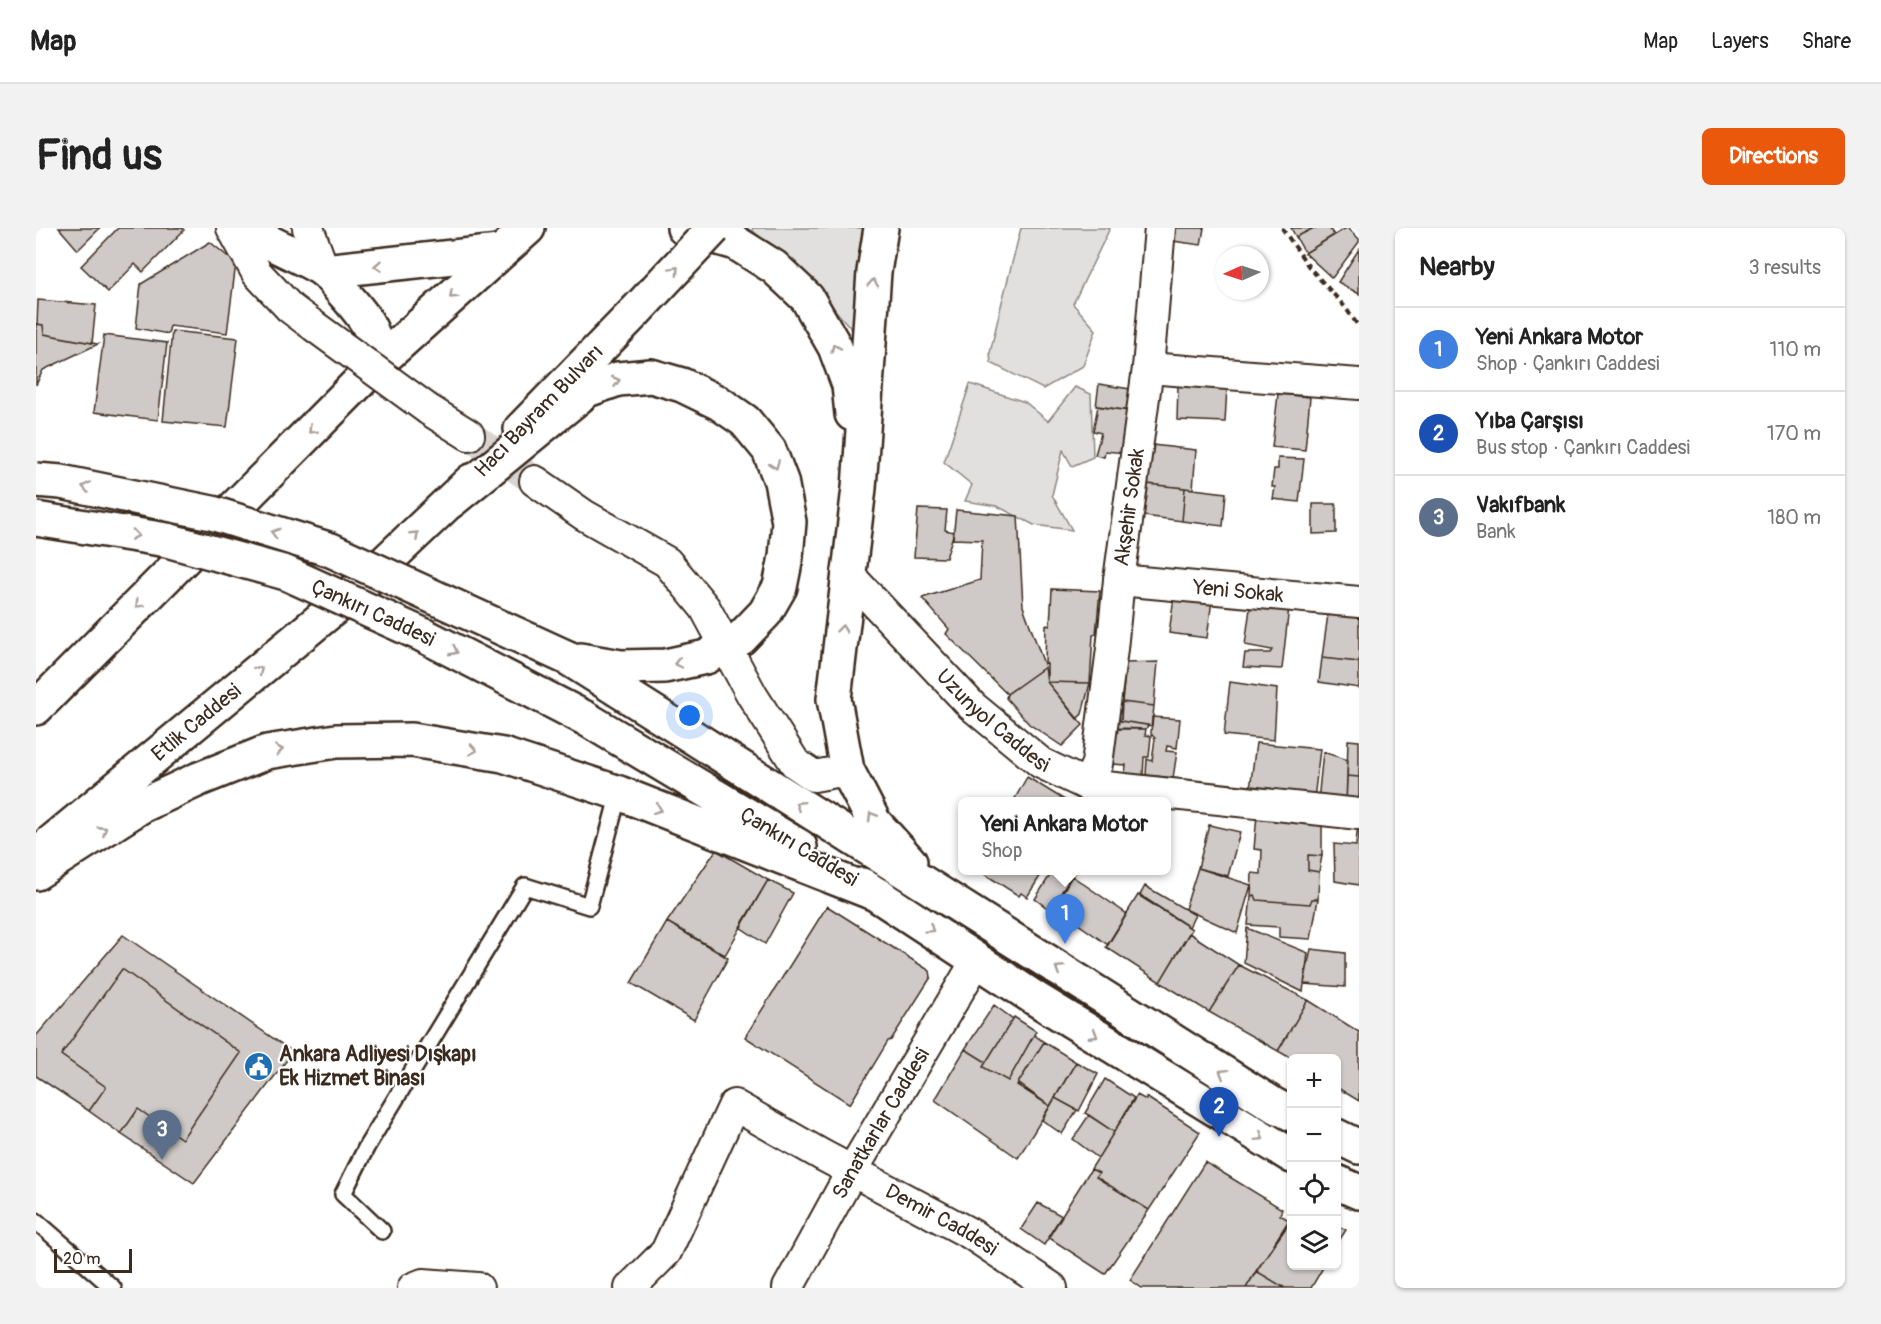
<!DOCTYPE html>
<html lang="en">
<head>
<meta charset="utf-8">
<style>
  :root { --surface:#fff; --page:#f2f2f2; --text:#222; --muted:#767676; --line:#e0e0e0; --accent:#ea580c }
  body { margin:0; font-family:Pangolin,sans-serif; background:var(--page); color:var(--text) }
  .controls { position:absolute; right:18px; bottom:18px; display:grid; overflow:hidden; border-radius:9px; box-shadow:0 2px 4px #0004 }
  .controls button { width:54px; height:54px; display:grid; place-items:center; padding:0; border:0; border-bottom:2px solid var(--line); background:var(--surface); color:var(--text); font:30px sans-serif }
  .compass { position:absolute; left:1179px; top:18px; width:54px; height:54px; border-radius:50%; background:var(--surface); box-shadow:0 2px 4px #0004; rotate:267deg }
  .scale { position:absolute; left:18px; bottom:15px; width:78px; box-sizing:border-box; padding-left:6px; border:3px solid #3b2a1e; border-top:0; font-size:16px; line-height:21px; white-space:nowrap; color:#3b2a1e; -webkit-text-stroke:4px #fff; paint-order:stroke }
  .you { position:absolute; left:654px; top:488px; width:21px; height:21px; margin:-15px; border:4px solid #fff; border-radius:50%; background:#1a73e8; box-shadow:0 0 0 9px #1a73e833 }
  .badge { display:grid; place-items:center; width:39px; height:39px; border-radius:50%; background:var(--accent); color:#fff; font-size:20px; font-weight:700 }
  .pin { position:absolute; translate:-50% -50px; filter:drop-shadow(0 2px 3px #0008) }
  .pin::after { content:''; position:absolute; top:32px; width:21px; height:18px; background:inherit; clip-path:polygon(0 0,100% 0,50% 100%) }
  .popup { position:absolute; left:922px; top:569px; width:213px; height:78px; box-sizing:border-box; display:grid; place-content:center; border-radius:9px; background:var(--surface); filter:drop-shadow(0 2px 4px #0005); font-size:20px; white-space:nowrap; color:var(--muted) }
  .popup b { font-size:22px; color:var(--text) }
  .popup::after { content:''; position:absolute; left:50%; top:100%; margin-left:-12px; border:12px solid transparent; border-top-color:var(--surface) }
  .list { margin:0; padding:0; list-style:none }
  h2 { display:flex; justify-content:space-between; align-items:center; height:78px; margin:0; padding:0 24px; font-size:26px }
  h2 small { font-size:20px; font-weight:400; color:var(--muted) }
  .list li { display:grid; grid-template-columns:39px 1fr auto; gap:18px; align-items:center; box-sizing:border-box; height:84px; padding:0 24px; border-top:2px solid var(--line) }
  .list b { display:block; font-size:22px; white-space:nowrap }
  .list p { margin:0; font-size:20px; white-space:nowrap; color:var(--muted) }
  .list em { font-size:20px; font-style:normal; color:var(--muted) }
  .icon { flex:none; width:33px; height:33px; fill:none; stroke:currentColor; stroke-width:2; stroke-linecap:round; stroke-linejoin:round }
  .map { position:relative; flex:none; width:1323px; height:1060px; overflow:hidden; border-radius:9px }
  header { display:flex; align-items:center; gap:36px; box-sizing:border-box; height:84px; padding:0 30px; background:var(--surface); border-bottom:2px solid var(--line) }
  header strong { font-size:28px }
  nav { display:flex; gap:33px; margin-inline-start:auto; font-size:21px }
  .intro { display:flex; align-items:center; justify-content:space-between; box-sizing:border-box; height:144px; padding:0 36px }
  h1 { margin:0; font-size:42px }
  .button { padding:15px 27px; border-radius:9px; background:var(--accent); color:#fff; font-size:21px; font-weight:700 }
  main { display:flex; gap:36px; padding:0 36px }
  aside { flex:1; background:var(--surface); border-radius:9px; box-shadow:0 2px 4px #0004 }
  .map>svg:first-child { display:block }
  .green { fill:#e2e0de; stroke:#8e857e; stroke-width:1.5 }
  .building { fill:#cfcac7; stroke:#3b2a1e; stroke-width:1.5 }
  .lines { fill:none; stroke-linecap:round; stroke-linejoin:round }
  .street-tunnel { stroke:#d8d4d2; stroke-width:30; stroke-dasharray:30 15; stroke-linecap:butt }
  .lane-casing { stroke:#3b2a1e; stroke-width:20 }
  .street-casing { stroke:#3b2a1e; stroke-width:34 }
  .secondary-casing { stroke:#3b2a1e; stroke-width:38 }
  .primary-casing { stroke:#3b2a1e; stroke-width:38 }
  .path { stroke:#3b2a1e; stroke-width:4; stroke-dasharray:6 4.5; stroke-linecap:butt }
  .lane { stroke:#fff; stroke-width:15 }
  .street { stroke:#fff; stroke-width:30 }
  .secondary { stroke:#fff; stroke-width:33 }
  .primary { stroke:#fff; stroke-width:33 }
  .street-bridge-casing { stroke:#3b2a1e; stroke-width:34; stroke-linecap:butt }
  .secondary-bridge-casing { stroke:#3b2a1e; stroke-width:38; stroke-linecap:butt }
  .primary-bridge-casing { stroke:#3b2a1e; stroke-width:38; stroke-linecap:butt }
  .street-bridge { stroke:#fff; stroke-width:30 }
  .secondary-bridge { stroke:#fff; stroke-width:33 }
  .primary-bridge { stroke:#fff; stroke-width:33 }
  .oneway { stroke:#a79f9a }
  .labels { text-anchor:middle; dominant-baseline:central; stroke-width:4.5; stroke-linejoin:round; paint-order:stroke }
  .street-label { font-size:21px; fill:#3b2a1e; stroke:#fff }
  .poi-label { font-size:21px; font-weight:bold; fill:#3b2a1e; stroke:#fff; text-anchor:start }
</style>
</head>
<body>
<header>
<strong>Map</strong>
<nav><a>Map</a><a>Layers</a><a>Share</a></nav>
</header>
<div class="intro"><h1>Find us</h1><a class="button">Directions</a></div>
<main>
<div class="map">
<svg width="1323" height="1060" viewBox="0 0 1323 1060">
  <rect width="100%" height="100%" fill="#fff"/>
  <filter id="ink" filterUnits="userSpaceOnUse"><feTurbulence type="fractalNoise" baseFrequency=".0167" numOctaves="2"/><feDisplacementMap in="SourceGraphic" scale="12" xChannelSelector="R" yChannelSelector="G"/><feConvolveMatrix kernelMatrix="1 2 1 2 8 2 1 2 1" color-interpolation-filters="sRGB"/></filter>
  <g filter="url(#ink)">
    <path class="green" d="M717,0H828L825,11L818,104L769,47L716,2Z
      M985,0H1074L1037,76L1060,102L1047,138L1007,161L955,135L954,125L964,82Z
      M934,156L989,174L1012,193L1039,159L1055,166L1057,229L1036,238L1027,222L1016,267L1036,302L998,297L961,278L929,273L936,257L908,234Z"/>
    <path class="building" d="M23,0H64L42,22Z
      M82,0H146L148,2L107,44L99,36L72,64L45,38Z
      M1138,0H1168L1165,17L1137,13Z
      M1255,0H1278L1260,9Z
      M1278,0H1293L1298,7L1269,25L1260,9Z
      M1310,0H1312L1323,11V14L1296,50L1269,25Z
      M174,14L200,35L191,105L134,98L132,106L100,100L105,56Z
      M1323,21V66L1302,54Z
      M2,72L60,77L56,115L8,106L7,97L1,96Z
      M0,96L7,97L8,106L62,116L7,142L0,157Z
      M136,103L202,110L191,199L127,193Z
      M68,107L131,115L122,192L58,184Z
      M1063,156L1100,162L1098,184L1060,178Z
      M1142,157L1191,159L1189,194L1141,192Z
      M1242,166L1274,169L1269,222L1236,219Z
      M1062,178L1094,183L1089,225L1069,223L1068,229L1059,227L1065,205L1057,203Z
      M1116,217L1160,222L1157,261L1112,256Z
      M1242,230L1268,231L1263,274L1237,271L1239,259H1236L1238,241H1242Z
      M1110,256L1149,260L1146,293L1108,288Z
      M1149,260L1190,265L1187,298L1146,293Z
      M1277,276H1300V305L1277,306Z
      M882,281L911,282L909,302L918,304L910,330L878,329Z
      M920,282L982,288L987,378L1009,439L971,466L910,406L913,401L886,370L944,352L946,312L917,311Z
      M1016,361L1064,363L1060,406L1057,407L1054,455L1011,454V436L1009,435L1010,397L1014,398Z
      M1138,369L1176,372L1171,410L1133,405Z
      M1215,373L1253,379L1246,441L1207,439L1209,425H1234L1236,422L1209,417Z
      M1293,379L1323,383V434L1286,430Z
      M1286,430L1323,434V460L1283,454Z
      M1122,434L1118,478L1086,474L1090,435Z
      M1009,439L1011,454L1047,497L1026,518L993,496L970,470L971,466Z
      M1011,454L1054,455L1046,486L1041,491Z
      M1194,454L1241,461L1238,512L1188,507Z
      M1086,474L1118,478L1116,498L1085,493Z
      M1116,489L1144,491L1141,520L1131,518L1130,523L1141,524L1137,550L1110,547L1111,531L1116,533L1119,510L1115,506Z
      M1082,492L1085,493L1112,497L1110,501L1082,500Z
      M1081,501H1110L1109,507L1115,508L1113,529H1108L1107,548L1089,546L1090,537L1076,536Z
      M1312,512L1323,513V549L1311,548Z
      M1220,515L1284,521L1278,571L1214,561Z
      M1287,524L1312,532L1310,574L1282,573Z
      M1311,548L1323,549V576L1310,574Z
      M991,549L1032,574H977Z
      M1221,587L1286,592V628L1272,627V642L1283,644L1282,671H1276L1274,676L1221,672L1219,667L1215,668L1216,645L1225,646L1226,622L1218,621Z
      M1173,597L1204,604L1192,648L1162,640Z
      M1321,604H1323V657L1299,653L1298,616L1320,618Z
      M680,622L732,652L689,727L631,694Z
      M1272,627L1286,628L1283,644L1272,642Z
      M1162,640L1215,657L1201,705L1149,681Z
      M942,642H1008L991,669L985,665L983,668Z
      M1018,642H1040L1032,654L1016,644Z
      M1016,644L1032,654L1014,682L999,671Z
      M1036,648L1091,686L1072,717L1018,679Z
      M732,652L757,665L729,716L704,699Z
      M1109,658L1159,687L1153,699L1104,667Z
      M1102,667L1156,701L1124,754L1070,719Z
      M1219,667L1221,672L1274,676L1276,671H1282L1275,711L1243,709V699L1212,697L1215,668Z
      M791,678L894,743L895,749L855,812L852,813L814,876L709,809Z
      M631,694L692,730L658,792L595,755Z
      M1211,700L1272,725L1267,764L1208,735Z
      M1153,705L1203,737L1173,784L1124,754Z
      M87,707L257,824L158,955L85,906L102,881L146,911L205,825L86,741L25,827L70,859L53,883L0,848V808Z
      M1275,721L1309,725V759L1268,756Z
      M1203,737L1272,772L1242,823L1173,784Z
      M86,741L205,825L146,911L102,881L85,906L53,883L70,859L25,827Z
      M1272,772L1323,804V873L1300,859V830L1256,831L1242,823Z
      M958,777L977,791L950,834L929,821Z
      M978,789L1000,803L972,853L947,839Z
      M998,807L1008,814L981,857L1014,878L982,930L899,872L929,821L950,834L947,839L972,853Z
      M1008,814L1040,834L1014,878L982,855Z
      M1040,834L1062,846L1043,883L1019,870Z
      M1069,851L1098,870L1078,904L1049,885Z
      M1101,867L1110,872V869L1164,904L1113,982L1060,949L1063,945L1055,941Z
      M1019,870L1041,882L1026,906L1006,892Z
      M1053,887L1078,904L1062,930L1037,911Z
      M1169,934L1246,981L1244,987L1253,992L1210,1060H1106L1094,1052Z
      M1055,941L1063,945L1060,949L1113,982L1069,1046L1012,1009Z
      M1002,975L1026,988L1008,1017L985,1001Z
      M1256,991V1038H1288L1275,1060H1249L1220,1043Z
      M1300,997L1310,1002L1300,1017Z
      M1220,1043L1249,1060H1210Z"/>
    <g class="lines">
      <path class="street-tunnel" d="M433,207L499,253"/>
      <defs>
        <path id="lane" d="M0,993L77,1060
          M346,1003L307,966L331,918L489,658L553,678L583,565"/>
        <g id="street">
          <path d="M196,0L221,45L254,80L278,98"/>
          <path d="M272,0L288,43"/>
          <path d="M1112,140L1323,156"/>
          <path d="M393,182L433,207"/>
          <path d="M499,253L548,287L631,334L669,380L716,467L759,535L778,548L811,542"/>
          <path id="s1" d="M811,345L936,478L1005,535L1051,557L1323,586"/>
          <path id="s2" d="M1083,352L1323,374"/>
          <path id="s3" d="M1051,557L1061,536L1076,421L1083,352L1112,140L1124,0"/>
          <path d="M377,1060L387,1056L442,1060"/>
          <path id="s4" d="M594,1060L630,1024L698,877L786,927L935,1006L1016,1060"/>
          <path id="s5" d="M752,1060L816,943L941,732"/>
        </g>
        <g id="secondary">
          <path d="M207,0C232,15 260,26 286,41C293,46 299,55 305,62C327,87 339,99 343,134"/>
          <path d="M288,43L463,24"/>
          <path d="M485,201L599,84"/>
          <path d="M0,480L343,134L492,0"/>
          <path id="s6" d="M0,627L321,361L435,253"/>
        </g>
        <path id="primary" d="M648,0L700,15L738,39L771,70L799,119L813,157L816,186
          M845,0L838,44L823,260L798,471L811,542L838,594L874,634
          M415,273L551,162L582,151L615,148L646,157L683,175L709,193L733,222L745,253L753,294L750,329L744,359L729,385L705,410L670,429L629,438L585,439L544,432
          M532,430L1238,877L1256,886
          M549,490L764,619
          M0,645L105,578L163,551L231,524L300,513L376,512L467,527L583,565L845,668
          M826,657L1000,771L1256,928
          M1300,908L1323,919
          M1300,954L1323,964"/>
      </defs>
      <use href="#lane" class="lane-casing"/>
      <use href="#street" class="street-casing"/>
      <use href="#secondary" class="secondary-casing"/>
      <use href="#primary" class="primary-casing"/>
      <path class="path" d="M1246,0L1273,39L1309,79L1323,99"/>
      <use href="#lane" class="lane"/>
      <use href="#street" class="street"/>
      <use href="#secondary" class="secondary"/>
      <use href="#primary" class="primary"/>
      <defs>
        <path id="street-bridge" d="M278,98L393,182"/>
        <path id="secondary-bridge" d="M599,84L678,0"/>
        <g id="primary-bridge">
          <path d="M0,252L25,254L176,285L295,322L532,430"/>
          <path id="s7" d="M0,291L131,312L250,345L387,407L549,490"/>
        </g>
      </defs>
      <use href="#street-bridge" class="street-bridge-casing"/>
      <use href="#secondary-bridge" class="secondary-bridge-casing"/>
      <use href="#primary-bridge" class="primary-bridge-casing"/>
      <use href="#street-bridge" class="street-bridge"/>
      <use href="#secondary-bridge" class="secondary-bridge"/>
      <use href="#primary-bridge" class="primary-bridge"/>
    </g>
    <defs><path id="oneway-chevron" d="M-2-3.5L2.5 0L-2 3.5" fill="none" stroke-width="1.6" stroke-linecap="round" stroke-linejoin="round" transform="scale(1.5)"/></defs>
    <g class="oneway">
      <use href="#oneway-chevron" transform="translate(342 38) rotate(176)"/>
      <use href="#oneway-chevron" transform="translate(639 42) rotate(-47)"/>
      <use href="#oneway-chevron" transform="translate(837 55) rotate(-86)"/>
      <use href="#oneway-chevron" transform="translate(417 67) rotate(138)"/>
      <use href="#oneway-chevron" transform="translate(799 120) rotate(-114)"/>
      <use href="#oneway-chevron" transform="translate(580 153) rotate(-15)"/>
      <use href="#oneway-chevron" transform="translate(276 202) rotate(135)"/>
      <use href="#oneway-chevron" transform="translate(739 237) rotate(69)"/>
      <use href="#oneway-chevron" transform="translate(50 259) rotate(-168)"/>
      <use href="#oneway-chevron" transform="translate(239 305) rotate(-163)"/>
      <use href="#oneway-chevron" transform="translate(99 307) rotate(9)"/>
      <use href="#oneway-chevron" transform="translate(379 307) rotate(-43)"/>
      <use href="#oneway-chevron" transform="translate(103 376) rotate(135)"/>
      <use href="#oneway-chevron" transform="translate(806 401) rotate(-84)"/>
      <use href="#oneway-chevron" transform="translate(418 423) rotate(27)"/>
      <use href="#oneway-chevron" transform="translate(642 435) rotate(168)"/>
      <use href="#oneway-chevron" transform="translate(223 442) rotate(-40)"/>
      <use href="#oneway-chevron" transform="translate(243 522) rotate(-9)"/>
      <use href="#oneway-chevron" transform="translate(437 522) rotate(9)"/>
      <use href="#oneway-chevron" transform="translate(763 577) rotate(-148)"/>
      <use href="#oneway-chevron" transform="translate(622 581) rotate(21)"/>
      <use href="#oneway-chevron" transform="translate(836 588) rotate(-121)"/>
      <use href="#oneway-chevron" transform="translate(67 602) rotate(-33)"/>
      <use href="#oneway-chevron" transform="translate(894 701) rotate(34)"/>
      <use href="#oneway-chevron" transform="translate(1023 741) rotate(-148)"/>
      <use href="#oneway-chevron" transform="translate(1058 807) rotate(32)"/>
      <use href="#oneway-chevron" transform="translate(1187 845) rotate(-148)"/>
      <use href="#oneway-chevron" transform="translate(1224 909) rotate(32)"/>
    </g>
  </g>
  <defs>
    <symbol id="civic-disc" viewBox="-11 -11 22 22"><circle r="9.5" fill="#1f6fb2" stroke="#fff"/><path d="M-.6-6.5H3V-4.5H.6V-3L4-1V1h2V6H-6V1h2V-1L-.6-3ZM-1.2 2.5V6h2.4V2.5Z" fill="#fff"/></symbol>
  </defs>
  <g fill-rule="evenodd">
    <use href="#civic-disc" x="206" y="822" width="33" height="33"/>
  </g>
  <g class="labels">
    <g class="street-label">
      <text transform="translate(503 183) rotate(-46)">Hacı Bayram Bulvarı</text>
      <text stroke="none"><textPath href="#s3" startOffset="282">Akşehir Sokak</textPath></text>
      <text stroke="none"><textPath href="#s2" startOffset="120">Yeni Sokak</textPath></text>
      <text stroke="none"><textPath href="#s7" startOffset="352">Çankırı Caddesi</textPath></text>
      <text stroke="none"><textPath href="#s1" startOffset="208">Uzunyol Caddesi</textPath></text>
      <text stroke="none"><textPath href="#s6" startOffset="208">Etlik Caddesi</textPath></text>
      <text transform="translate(763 619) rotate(31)">Çankırı Caddesi</text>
      <text stroke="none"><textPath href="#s5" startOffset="189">Sanatkarlar Caddesi</textPath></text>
      <text stroke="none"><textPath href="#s4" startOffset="450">Demir Caddesi</textPath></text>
    </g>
    <g class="poi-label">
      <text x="243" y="826">Ankara Adliyesi Dışkapı<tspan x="243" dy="24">Ek Hizmet Binası</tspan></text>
    </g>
  </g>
</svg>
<div class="controls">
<button>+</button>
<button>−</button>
<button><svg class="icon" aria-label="locate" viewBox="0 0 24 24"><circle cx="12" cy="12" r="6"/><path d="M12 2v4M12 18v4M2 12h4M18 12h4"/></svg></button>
<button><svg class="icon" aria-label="layers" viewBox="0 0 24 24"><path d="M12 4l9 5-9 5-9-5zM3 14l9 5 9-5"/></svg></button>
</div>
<svg class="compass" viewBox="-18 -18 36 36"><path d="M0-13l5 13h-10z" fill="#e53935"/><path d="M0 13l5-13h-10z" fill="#767676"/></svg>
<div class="scale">20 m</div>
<div class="you"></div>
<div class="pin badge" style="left:1029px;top:716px;background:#3f7fe0">1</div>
<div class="popup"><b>Yeni Ankara Motor</b>Shop</div>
<div class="pin badge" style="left:1183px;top:909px;background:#1a4fb4">2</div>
<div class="pin badge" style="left:126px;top:932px;background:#5c6f8a">3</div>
</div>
<aside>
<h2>Nearby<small>3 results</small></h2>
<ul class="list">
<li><span class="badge" style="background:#3f7fe0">1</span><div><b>Yeni Ankara Motor</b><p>Shop · Çankırı Caddesi</p></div><em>110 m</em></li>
<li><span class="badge" style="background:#1a4fb4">2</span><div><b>Yıba Çarşısı</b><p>Bus stop · Çankırı Caddesi</p></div><em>170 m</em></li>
<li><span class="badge" style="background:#5c6f8a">3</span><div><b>Vakıfbank</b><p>Bank</p></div><em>180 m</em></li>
</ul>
</aside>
</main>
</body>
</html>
